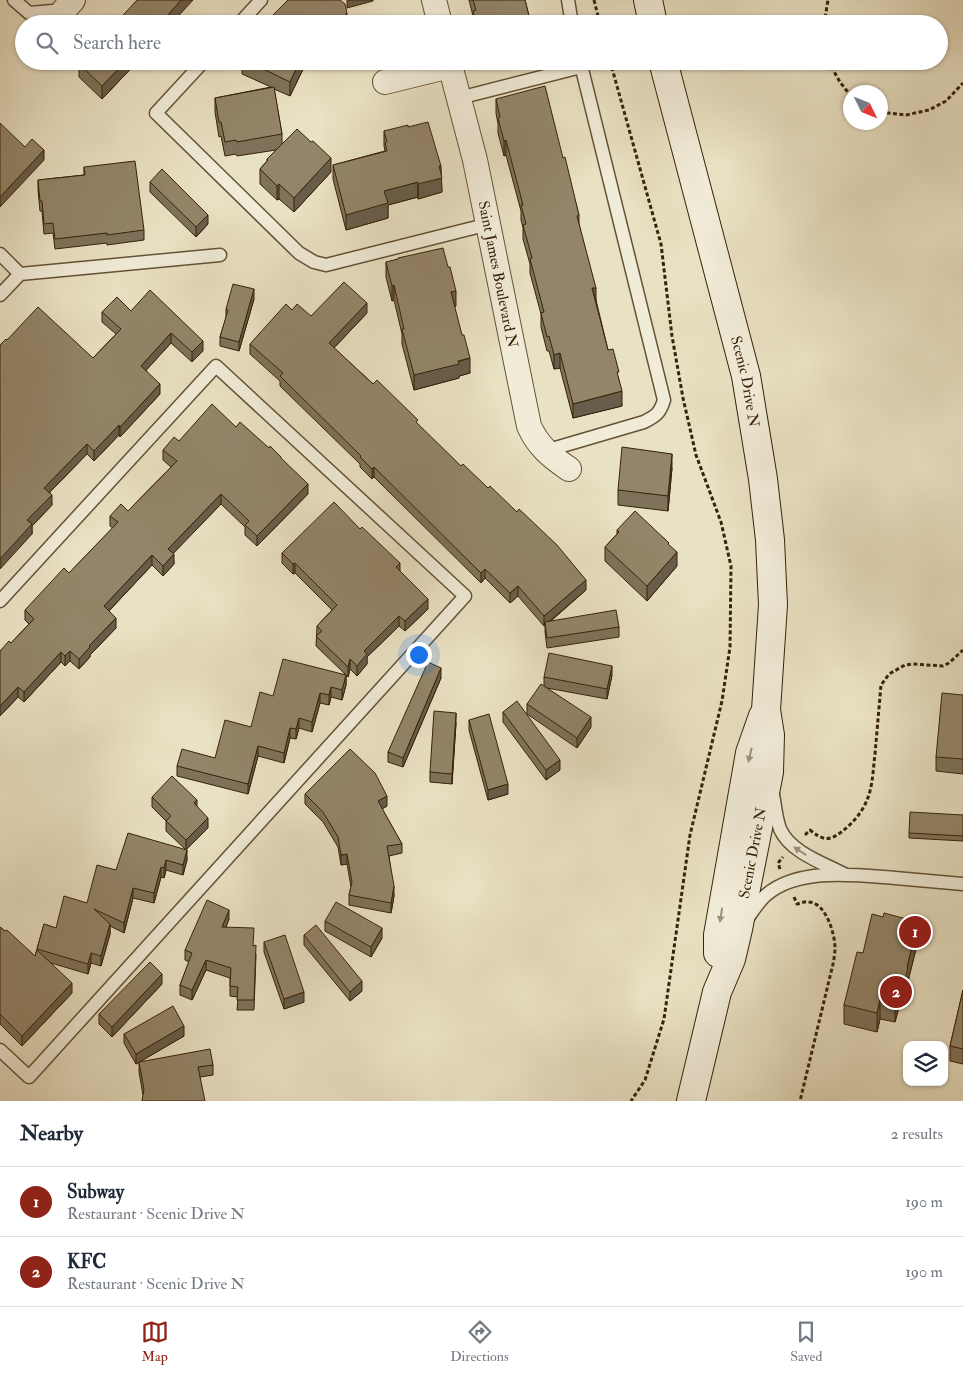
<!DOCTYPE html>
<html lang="en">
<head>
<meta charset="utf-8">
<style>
  :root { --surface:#fff; --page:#f2f2f3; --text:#1f2937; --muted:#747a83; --line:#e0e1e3; --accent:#8f2418 }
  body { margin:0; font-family:"IM FELL Double Pica",serif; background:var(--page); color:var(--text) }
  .controls { position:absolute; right:15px; bottom:15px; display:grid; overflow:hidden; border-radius:10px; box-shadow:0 1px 4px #0004 }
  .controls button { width:45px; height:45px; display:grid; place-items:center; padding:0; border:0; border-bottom:1px solid var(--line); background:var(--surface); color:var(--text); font:25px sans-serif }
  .compass { position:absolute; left:843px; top:85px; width:45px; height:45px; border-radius:50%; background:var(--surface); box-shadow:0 1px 4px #0004; rotate:133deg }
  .you { position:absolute; left:418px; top:654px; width:18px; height:18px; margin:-12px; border:4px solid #fff; border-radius:50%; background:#1a73e8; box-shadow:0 0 0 8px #1a73e833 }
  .badge { display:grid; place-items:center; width:32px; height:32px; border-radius:50%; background:var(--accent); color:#fff; font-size:16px; font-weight:700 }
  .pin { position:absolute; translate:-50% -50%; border:2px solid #fff; box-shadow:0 1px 5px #0006 }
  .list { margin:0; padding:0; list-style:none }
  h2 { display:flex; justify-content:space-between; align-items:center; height:65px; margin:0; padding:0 20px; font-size:21px }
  h2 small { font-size:16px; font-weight:400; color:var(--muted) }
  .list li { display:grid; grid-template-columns:32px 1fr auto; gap:15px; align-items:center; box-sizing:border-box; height:70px; padding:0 20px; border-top:1px solid var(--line) }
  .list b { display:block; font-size:19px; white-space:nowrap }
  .list p { margin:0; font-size:16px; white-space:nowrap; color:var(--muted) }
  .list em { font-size:16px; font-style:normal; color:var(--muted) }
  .icon { flex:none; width:28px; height:28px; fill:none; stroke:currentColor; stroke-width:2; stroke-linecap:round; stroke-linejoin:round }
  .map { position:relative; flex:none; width:963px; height:1101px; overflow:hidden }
  .search { position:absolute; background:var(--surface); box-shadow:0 1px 4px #0004; left:15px; right:15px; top:15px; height:55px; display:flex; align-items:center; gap:12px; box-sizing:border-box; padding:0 18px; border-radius:28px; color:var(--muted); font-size:19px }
  .sheet { height:205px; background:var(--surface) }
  nav { display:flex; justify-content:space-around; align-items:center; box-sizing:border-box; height:70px; border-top:1px solid var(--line); background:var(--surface); font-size:14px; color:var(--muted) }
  nav a { display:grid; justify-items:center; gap:2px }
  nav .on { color:var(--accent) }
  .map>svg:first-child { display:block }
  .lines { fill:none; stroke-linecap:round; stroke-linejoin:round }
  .service-casing { stroke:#635236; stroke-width:15 }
  .minor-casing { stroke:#635236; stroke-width:26 }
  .secondary-casing { stroke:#362207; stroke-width:30 }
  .path { stroke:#362207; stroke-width:3; stroke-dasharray:4 2.5; stroke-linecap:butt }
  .service { stroke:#f1ecd8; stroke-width:12 }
  .minor { stroke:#f1ecd8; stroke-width:24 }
  .secondary { stroke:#f1ecd8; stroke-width:28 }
  .wall { fill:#7e725a; stroke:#362207 }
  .shaded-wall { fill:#675d4a; stroke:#362207 }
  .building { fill:#938569; stroke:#362207 }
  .oneway { fill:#9d917a }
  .labels { text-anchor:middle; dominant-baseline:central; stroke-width:4.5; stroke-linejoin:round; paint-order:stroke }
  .street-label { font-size:15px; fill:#362207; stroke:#f1ecd8 }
</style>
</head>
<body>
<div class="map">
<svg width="963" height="1101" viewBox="0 0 963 1101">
  <rect width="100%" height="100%" fill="#e9e1c3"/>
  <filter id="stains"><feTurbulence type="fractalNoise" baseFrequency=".004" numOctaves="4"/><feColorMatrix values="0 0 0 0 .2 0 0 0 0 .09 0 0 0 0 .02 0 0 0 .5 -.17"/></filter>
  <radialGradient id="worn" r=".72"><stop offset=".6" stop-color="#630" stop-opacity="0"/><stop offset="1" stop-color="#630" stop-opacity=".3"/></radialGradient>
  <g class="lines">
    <defs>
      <path id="service" d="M14,0L29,13L64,10
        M568,0L572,24
        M239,24L261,0
        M204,61L156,113L299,253L314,262L326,265L489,224
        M459,98L581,67
        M0,254L20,274
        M0,295L20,274L220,255
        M545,451L644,422C656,416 660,413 664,400L580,61
        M0,601L216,366L465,596L29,1077L0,1050
        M773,794C775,806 776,818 780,829C790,852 823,863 844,874
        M747,919C753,911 758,902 766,895C799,867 855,875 895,878C917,880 940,882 963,884"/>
      <g id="minor">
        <path d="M434,0L440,24"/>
        <path d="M64,10L73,0"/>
        <path id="s1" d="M449,61L475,160L529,426C538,446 550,456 569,469"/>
        <path d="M385,82L450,66"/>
      </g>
      <g id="secondary">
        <path d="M648,0L653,24"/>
        <path id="s2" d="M663,61L746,376L763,479L770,540L773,605L766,710L770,735L769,772L738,929L731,959L717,992L691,1101"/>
        <path d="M718,953V935L750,753L763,716"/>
      </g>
    </defs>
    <use href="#service" class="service-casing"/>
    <use href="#minor" class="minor-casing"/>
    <use href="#secondary" class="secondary-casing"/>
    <path class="path" d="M594,0L600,24
      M824,24L828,0
      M610,61L661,244L672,336L683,398L696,455L721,522L731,566L730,647L722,701L690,835L664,1019L645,1080L631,1101
      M828,61L840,82L850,95
      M880,112L906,115L929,110L946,101L963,83
      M805,835L810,830C821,839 828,842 840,833C851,825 862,813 867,800C873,786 873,769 875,754C877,731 879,708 881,685L889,674L905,665L912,664L943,666L949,663L963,650
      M780,869L778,863L783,857
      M794,897L797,904C801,903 805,901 809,902C826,903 835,934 835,948C835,953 834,959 833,964L800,1101"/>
    <use href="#service" class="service"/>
    <use href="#minor" class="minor"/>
    <use href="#secondary" class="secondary"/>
  </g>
  <path class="wall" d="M469,0H525L531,24H473V16Z
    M81,61H138L102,99L79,77V64Z
    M242,61H307L290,96L274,89L282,134V144L331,172L294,212L279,199L277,200L260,184V169L267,161V159L276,150L237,156L236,154L225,156L221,136L219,137L215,112V98L271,87L242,74Z
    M496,99L563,158L579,215V224L596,300L608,350L619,380L622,406L573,418L560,368L554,369L549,351H547L541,327V314L530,273V264L523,239V228L521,220V211L506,155L504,156L498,133V124L496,113Z
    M408,127L441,174L442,192L418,199V197L388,205V218L346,230L333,179V165L385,151L384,146V131Z
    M84,167L144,230V240L107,245V243L55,249L53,233L44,234L42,211H40L38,190V180L84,175Z
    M150,182L208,224L196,237L150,192Z
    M386,262L456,306H454L470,373L459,376V378L414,390L402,344V334L394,300L392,301L386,277Z
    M254,299L239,351L220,346V337L226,318V309Z
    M292,310L311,316L367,313L334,348L418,425L586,590L551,621L619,627V637L547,648L545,632V626H544L518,596L510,603L485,578L481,583L374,477L372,479L360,467V464L280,386V381L250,354V344Z
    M131,311L203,351L192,362L171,343L146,370L160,394L120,437L119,435L94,461L87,454L50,492L52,505L32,526V534L7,340L93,358L116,334L102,322V312Z
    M236,427L281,459L308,494L257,546L245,535V527L221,504L173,553L174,564L163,576L152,565L109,611L116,628L90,655V657L79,669L70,661L65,666L61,662L24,702L18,697L0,716V651L11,643L29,624L25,620V610L69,573L113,528L110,526V516L128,511L171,467L163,460V450L179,441Z
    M672,468L668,511L618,505V490Z
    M617,530L677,566L647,601L605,561V547L617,534Z
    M282,553L400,571L428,609L405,631L399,626L367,657V664L357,676L350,669L348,677L346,675V685L342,700L331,697L329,705L320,703L312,732L299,728L296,739L290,738L284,763L258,756L248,794L177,776V766L215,758L251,727L273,696L345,674L316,646L317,626L332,610L295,573L293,574L282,563Z
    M612,675L607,699L547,688L591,727L577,748L527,714V704L544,686V677Z
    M441,678L403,767L388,762V752Z
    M963,695V774L936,771V757Z
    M503,712L560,770L546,780L503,722Z
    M469,720L508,794L488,800L469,730Z
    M456,723L452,784L430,782V772Z
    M305,794L387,806L382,809L402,844V853L389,856L394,896L391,913L349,905V895L351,887L347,864L341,865L338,847L323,822L305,804Z
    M152,797L197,807L208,828L186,850L187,860L183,875L166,870L164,878L161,877L154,903L133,898L124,933L110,926V934L101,966L91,963L88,974L51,963L72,993L22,1046L0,1024V927L35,956L44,924L56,928L87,903L116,870L185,849L166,831V821L152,807Z
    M963,815V841L909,838V833Z
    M229,919L226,927L253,946L256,955L254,1010H237L238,997L230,996V978L206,970L192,1000L180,995V985L189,962L185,960V950Z
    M325,921L382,938L371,957L325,931Z
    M304,935L362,991L350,1001L304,945Z
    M918,941L908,981V986L903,1008L899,1007L895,1022L880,1019L877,1032L844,1024V1005L863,953Z
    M264,942L304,1002L284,1009L264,952Z
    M162,984L112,1037L99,1024V1014Z
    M963,990V1064L950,1061V1046Z
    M124,1034L184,1036L136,1064L124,1043Z
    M139,1062L213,1065V1075L200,1077L143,1095L139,1072Z"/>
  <path class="shaded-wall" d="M181,0H193L171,24H160Z
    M347,0H373V1L347,8Z
    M347,13V24H337Z
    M126,61H138L102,99V86Z
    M300,61H307L290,96V82Z
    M486,61H509L486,67Z
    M506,140V155L504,156V141Z
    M44,150V160L0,207V197Z
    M331,158V172L294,212V198Z
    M439,166H441L442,192L418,199V184Z
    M418,182V197L388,205V218L346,230V215L384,191Z
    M279,184V199L277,200V186Z
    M208,215V224L196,237V227Z
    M394,285V300L392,301V286Z
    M592,288H596V302Z
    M254,289V299L239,351V342Z
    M456,291V306L451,307V292Z
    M367,303V313L329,353V343Z
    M171,333V343L141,376V366Z
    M203,341V351L192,362V352Z
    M560,353V368L554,369V355Z
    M470,358V373L459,376V378L414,390V375Z
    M160,384V394L120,437V427Z
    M622,391V406L573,418V404Z
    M119,425V435L94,461V451Z
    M87,444V454L44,498V488Z
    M672,454V468L668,511V496Z
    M374,467V477L372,479V469Z
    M308,484V494L257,546V536Z
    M221,494V504L168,559V549Z
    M52,495V505L32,526V534L0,569V559L27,520Z
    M677,552V566L647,601V586Z
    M174,554V564L163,576V566Z
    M152,555V565L104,616V606Z
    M295,563V573L293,574V564Z
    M400,563V573L396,567Z
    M485,569V578L481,583V573Z
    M586,580V590L545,625V622L544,626V616Z
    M518,586V596L510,603V593Z
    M428,599V609L405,631V621Z
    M399,616V626L367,657V664L357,676V666L364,651Z
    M116,618V628L90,655V657L79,669V659L89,646Z
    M70,651V661L65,666V656Z
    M61,652V662L24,702V692Z
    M350,659V669L348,677V667Z
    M612,666V675L607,699V689Z
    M441,668V678L403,767V758Z
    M346,675V685L342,700V690Z
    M18,687V697L0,716V706Z
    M331,687V697L329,705V695Z
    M320,693V703L312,732V722Z
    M456,713V723L452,784V774Z
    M591,717V727L577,748V738Z
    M299,718V728L296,739V729Z
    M290,728V738L284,763V753Z
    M258,746V756L248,794V784Z
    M560,760V770L546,780V770Z
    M508,784V794L488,800V790Z
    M387,796V806L378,811V801Z
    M197,800V810L194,803Z
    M208,818V828L186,850V840Z
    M187,850V860L183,875V865Z
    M347,854V864L341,865V855Z
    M166,860V870L164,878V868Z
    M161,867V877L154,903V893Z
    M394,886V896L391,913V903Z
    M133,888V898L124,933V923Z
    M229,910V919L222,937V927Z
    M918,922V941L908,981V986L903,1008V989L907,967Z
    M110,924V934L101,966V956Z
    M382,928V938L371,957V947Z
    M91,953V963L88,974V964Z
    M206,960V970L192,1000V990Z
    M162,974V984L112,1037V1027Z
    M362,981V991L350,1001V992Z
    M72,983V993L22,1046V1036Z
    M899,988V1007L895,1022V1003Z
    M304,992V1002L284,1009V999Z
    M880,1000V1019L877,1032V1013Z
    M184,1026V1036L136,1064V1054Z"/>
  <path class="building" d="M137,0H181L160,24H115Z
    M288,0H340L345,4L347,13L337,24H257L259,18L269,23L272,16Z
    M473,0H525L531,24H477L473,11L476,10Z
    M81,61H126L102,86L79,64Z
    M247,61H300L290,82Z
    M545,86L563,158L565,157L579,215L577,216L596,288H592L608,350L613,349L619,372H617L622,391L573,404L560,353L554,355L549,336L547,337L541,313L544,312L530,259L532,258L523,225L526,224L521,205H523L506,140L504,141L498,118L500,117L496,99Z
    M274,87L282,134L237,142L236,140L225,142L221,122H219L215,98Z
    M428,122L441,166H439L442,178L418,184V182L384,191L388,203L346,215L333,165L387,151L385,143L387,142L384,131L408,125V127Z
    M0,123L25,147L32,139L44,150L0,197Z
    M297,129L311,142L313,141L331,158L294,198L279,184L277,186L260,169L268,160L267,159Z
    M135,161L144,230L107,235V233L55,239L53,223L44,224L42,201H40L38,180L85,175L84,167Z
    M162,169L208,215L196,227L150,182Z
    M443,248L448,267H450L456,291L451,292L462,335H464L470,358L458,361L459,364L414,375L402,329H404L394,285L392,286L386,262L398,259V258Z
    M344,282L367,303L329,343L373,384L377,380L418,420L416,422L461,466L463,464L488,488L490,486L517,512L519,509L557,545L586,580L544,616L518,586L510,593L485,569L481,573L374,467L372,469L360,457L361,456L280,376L283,373L250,344L286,304L292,310L297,304L311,316Z
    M233,284L254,289L239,342L220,337L228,310L226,309Z
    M150,290L203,341L192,352L171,333L141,366L160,384L120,427L119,425L94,451L87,444L44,488L52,495L27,520L32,524L0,559V345L6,339L7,340L38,307L93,358L121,329L102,312L117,297L131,311Z
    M212,404L236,427L240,422L269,448L270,446L281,457V458L308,484L257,536L245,525L249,521L221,494L168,549L174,554L163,566L152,555L104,606L116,618L89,646L90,647L79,659L70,651L65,656L61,652L24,692L18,687L0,706V651L9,641L11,643L34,619L25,610L64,568L69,573L118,522L110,516L121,504L128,511L177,461L163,450L174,437L179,441Z
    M622,447L672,454L668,496L618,490Z
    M334,502L360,529L362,527L400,563L396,567L428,599L405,621L399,616L364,651L367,654L357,666L350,659L348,667L316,636L322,631L317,626L337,605L295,563L293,564L282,553Z
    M635,511L669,543L668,544L677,552L647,586L605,547L619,532L617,530Z
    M616,610L619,627L547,638L545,622Z
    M549,653L612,666L607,689L544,677Z
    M283,659L346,675L342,690L331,687L329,695L320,693L312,722L299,718L296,729L290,728L284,753L258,746L248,784L177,766L182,749L215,758L225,720L251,727L260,692L273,696Z
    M428,662L441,668L403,758L388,752Z
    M541,684L591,717L577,738L527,704Z
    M942,693L963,695V759L936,757Z
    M517,701L560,760L546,770L503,712Z
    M434,711L456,713L452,774L430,772Z
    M489,714L508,784L488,790L469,720Z
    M350,749L375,773L387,796L378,801L402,844L387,846L394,886L391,903L349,895L352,882L347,854L341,855L338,837L323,812L305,794Z
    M172,776L197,800L194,803L208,818L186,840L166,821L171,816L152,797Z
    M910,812L963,815V836L909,833Z
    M128,833L187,850L183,865L166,860L164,868L161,867L154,893L133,888L124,923L94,909L110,924L101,956L91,953L88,964L37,949L44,924L56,928L64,896L87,903L97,865L116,870Z
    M207,900L229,910L222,927L254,928L253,946L256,945L254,1000H237L238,987L230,986L231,968L206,960L192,990L180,985L192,953L185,950Z
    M336,902L382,928L371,947L325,921Z
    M884,913L918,922L907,967H908L903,989L899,988L895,1003L880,1000L877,1013L844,1005L857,952L863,953L872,914L883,917Z
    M316,925L362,981L350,992L304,935Z
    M0,927L5,931L7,930L35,956L37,950L72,983L22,1036L0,1014Z
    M285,935L304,992L284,999L264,942Z
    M150,962L162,974L112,1027L99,1014Z
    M963,990V1049L950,1046Z
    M173,1006L184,1026L136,1054L124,1034Z
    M210,1049L213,1065L198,1067L205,1101H142L144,1089L139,1062Z"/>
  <defs><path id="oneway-solid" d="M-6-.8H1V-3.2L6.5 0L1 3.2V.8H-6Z" transform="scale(1.25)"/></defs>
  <g class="oneway">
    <use href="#oneway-solid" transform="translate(750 755) rotate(103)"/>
    <use href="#oneway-solid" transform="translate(800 851) rotate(-147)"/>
    <use href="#oneway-solid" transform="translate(721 915) rotate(99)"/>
  </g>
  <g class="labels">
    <g class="street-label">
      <text stroke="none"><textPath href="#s1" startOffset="219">Saint James Boulevard N</textPath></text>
      <text stroke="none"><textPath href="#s2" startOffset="331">Scenic Drive N</textPath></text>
      <text transform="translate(753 853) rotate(-79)">Scenic Drive N</text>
    </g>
  </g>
  <rect width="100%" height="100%" filter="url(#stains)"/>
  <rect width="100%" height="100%" fill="url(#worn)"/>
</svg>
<div class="controls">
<button><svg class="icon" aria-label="layers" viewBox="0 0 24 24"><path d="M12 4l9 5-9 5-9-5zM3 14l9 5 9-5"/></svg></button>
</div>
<svg class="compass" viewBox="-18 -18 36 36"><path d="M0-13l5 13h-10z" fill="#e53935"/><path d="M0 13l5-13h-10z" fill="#747a83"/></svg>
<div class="you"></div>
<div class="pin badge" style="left:915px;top:932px">1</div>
<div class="pin badge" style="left:896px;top:992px">2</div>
<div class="search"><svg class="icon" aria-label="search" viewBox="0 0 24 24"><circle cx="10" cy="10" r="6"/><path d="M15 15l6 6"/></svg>Search here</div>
</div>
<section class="sheet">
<h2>Nearby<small>2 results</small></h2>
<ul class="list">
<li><span class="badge">1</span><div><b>Subway</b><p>Restaurant · Scenic Drive N</p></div><em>190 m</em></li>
<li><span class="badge">2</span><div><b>KFC</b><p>Restaurant · Scenic Drive N</p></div><em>190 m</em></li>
</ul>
</section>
<nav>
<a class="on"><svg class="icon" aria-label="map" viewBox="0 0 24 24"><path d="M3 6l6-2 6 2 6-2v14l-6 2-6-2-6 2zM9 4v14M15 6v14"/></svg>Map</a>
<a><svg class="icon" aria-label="directions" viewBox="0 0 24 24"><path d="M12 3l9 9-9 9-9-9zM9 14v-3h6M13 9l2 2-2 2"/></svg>Directions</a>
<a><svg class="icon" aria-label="saved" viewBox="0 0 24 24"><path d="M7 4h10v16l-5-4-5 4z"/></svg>Saved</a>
</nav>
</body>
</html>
